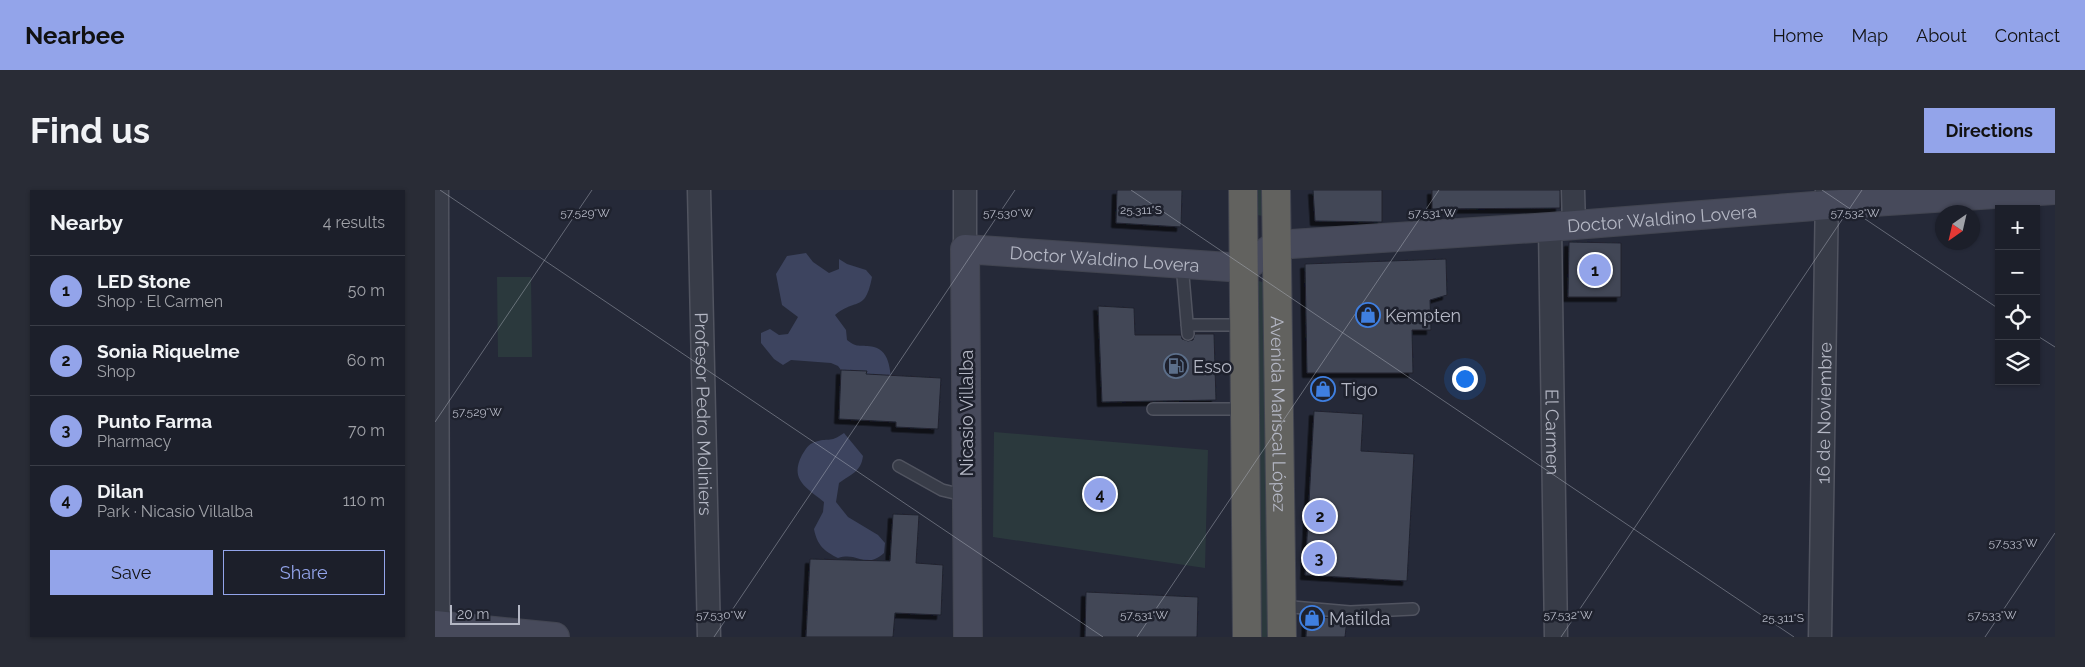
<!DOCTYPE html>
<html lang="en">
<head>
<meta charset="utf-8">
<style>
  :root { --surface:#1c1f2a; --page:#292c36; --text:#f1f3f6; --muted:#a0a2a8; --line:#3a3d47; --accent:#93a4ea }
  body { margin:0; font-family:Raleway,sans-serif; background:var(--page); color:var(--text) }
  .controls { position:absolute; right:15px; top:15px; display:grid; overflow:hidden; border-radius:0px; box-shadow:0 1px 4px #0004 }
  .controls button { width:45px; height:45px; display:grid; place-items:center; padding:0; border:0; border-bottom:1px solid var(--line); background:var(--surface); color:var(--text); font:25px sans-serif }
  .compass { position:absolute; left:1500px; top:15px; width:45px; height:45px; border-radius:50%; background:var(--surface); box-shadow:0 1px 4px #0004; rotate:214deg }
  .scale { position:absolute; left:15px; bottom:12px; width:70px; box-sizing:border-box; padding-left:5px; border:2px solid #b4b7c4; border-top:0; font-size:14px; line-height:18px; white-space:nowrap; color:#b4b7c4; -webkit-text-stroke:4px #1e212d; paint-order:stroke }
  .you { position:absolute; left:1029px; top:188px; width:18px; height:18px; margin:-12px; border:4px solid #fff; border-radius:50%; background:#1a73e8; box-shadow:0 0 0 8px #1a73e833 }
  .badge { display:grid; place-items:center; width:32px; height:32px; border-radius:50%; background:var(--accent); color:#111; font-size:16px; font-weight:700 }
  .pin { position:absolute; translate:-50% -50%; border:2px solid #fff; box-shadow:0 1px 5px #0006 }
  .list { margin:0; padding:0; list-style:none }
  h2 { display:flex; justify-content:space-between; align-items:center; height:65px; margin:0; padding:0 20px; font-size:21px }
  h2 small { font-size:16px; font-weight:400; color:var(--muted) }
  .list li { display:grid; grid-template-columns:32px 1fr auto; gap:15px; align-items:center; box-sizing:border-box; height:70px; padding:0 20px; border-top:1px solid var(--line) }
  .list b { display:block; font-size:19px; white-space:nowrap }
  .list p { margin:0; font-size:16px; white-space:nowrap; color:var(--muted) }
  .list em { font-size:16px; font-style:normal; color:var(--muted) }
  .actions { display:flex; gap:10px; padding:15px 20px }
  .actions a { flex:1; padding:11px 0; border:1px solid var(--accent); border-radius:0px; text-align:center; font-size:18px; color:var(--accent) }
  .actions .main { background:var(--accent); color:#111 }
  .icon { flex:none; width:28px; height:28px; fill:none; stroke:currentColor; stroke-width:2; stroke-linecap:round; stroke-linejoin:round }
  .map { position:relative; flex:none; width:1620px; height:447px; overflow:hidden; border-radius:0px }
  header { display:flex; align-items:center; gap:30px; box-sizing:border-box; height:70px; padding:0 25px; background:var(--accent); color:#111 }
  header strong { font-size:24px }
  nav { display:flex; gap:28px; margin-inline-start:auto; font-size:18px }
  .intro { display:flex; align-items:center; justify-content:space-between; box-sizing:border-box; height:120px; padding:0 30px }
  h1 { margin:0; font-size:35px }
  .button { padding:12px 22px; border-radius:0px; background:var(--accent); color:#111; font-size:18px; font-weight:700 }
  main { display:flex; gap:30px; padding:0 30px }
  aside { flex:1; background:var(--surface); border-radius:0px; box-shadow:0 1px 4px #0004 }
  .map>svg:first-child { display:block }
  .green { fill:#2b393d }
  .water { fill:#3d445f }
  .building { fill:#424757; stroke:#20232f; filter:url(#shadow) }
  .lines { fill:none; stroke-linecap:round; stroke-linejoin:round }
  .service-casing { stroke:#515460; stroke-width:14 }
  .minor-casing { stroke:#515460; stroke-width:25 }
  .secondary-casing { stroke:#424551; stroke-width:30 }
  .trunk-casing { stroke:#414450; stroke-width:30 }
  .service { stroke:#383c48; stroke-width:11 }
  .minor { stroke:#383c48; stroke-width:22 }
  .secondary { stroke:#474a5b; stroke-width:28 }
  .trunk { stroke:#62625f; stroke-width:28 }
  .ticks { fill:none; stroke:#b4b7c4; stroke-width:1; stroke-opacity:0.45 }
  .labels { text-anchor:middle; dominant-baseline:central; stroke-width:5; stroke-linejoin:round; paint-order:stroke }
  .street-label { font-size:18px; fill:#b4b7c4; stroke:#1e212d }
  .poi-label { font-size:18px; fill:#b4b7c4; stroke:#1e212d; text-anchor:start }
  .ticks-label { font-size:12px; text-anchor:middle; fill:#b4b7c4; stroke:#1e212d; stroke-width:5; stroke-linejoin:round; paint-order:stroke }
</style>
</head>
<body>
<header>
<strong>Nearbee</strong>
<nav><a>Home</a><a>Map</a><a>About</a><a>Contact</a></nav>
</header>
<div class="intro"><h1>Find us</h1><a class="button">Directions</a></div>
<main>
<aside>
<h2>Nearby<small>4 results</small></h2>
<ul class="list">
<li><span class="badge">1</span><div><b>LED Stone</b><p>Shop · El Carmen</p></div><em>50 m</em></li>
<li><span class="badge">2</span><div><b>Sonia Riquelme</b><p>Shop</p></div><em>60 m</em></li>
<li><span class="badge">3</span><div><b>Punto Farma</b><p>Pharmacy</p></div><em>70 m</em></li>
<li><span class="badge">4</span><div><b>Dilan</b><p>Park · Nicasio Villalba</p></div><em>110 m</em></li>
</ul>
<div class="actions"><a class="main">Save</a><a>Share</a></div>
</aside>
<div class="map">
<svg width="1620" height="447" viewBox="0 0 1620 447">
  <defs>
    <filter id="shadow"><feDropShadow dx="-4.5" dy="4.5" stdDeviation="0" flood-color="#0009"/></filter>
  </defs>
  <rect width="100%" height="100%" fill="#252938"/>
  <path class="green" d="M820,0H830L829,26L821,25Z
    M62,87H96L97,167H63Z
    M824,91L830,93L834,447H824L822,93Z
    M559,242L773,260L770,378L558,347Z"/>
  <path class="water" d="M371,63L378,72L394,83L404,79V69L412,74L431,80L437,87C430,123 422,107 400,125L411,140L412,150C423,159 426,154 439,157C456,161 456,185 456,199L421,200L403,176L396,173L356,170L348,175L339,169L326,153V143L335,139L344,145L353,144L363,127L347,115L341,84L352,66Z
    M409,243L428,266C426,282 416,284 404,293L401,312L413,327L443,345L450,353L449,363C430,380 423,361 403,368C389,361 382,355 379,339L388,322L389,312C372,298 354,290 367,265C371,259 373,254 380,252C393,247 394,254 409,243Z"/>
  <path class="building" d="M682,0H747L746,37L681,33Z
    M878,0H947V32L880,31Z
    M997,0H1125V18L997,19Z
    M1134,52L1186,53V107H1133Z
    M1011,69L1012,105L995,110L996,140H977L978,183H872L870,74Z
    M663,116L699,118L700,145H746L747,149L753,151L758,150L760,144H779L781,210L667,212Z
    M406,180L432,181L431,184L506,188L503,239L461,237V232L404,229Z
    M879,221L928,224L926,261L979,264L972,391L870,385Z
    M458,324L484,325L481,373L508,375L506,425L460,423L458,447H371L375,369L455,371Z
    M651,402L763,407L762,447H650Z
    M872,426L912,429L910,447H871Z"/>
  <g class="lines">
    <defs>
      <path id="service" d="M747,74L753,144
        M752,135H809
        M718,219H810
        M464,276L507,300L532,306
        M846,416L915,422L978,419"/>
      <g id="minor">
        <path d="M2,0L3,436"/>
        <path id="s1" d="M264,0L274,447"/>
        <path d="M530,0V59"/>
        <path d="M1138,0L1139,36"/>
        <path id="s2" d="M1115,37L1121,447"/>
        <path id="s3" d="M1385,447L1392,0"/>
      </g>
      <g id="secondary">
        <path d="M0,435L120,447"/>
        <path id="s4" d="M533,447L530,59L809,78L841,55L1115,37L1392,15L1620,0"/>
      </g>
      <g id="trunk">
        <path d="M808,0L812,447"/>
        <path id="s5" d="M841,0L847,447"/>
      </g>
    </defs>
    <use href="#service" class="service-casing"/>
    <use href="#minor" class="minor-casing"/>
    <use href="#secondary" class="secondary-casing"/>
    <use href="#trunk" class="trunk-casing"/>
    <use href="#service" class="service"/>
    <use href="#minor" class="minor"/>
    <use href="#secondary" class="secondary"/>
    <use href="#trunk" class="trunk"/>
  </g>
  <path class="ticks" d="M5,0L668,447M696,0L1359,447M1387,0L1564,119M1601,145L1620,157M0,232L157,0M279,447L580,0M702,447L1004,0M1126,447L1427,0M1550,447L1620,343"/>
  <defs>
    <symbol id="shop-ring" viewBox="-11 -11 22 22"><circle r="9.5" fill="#1e212d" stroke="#3f7fe0" stroke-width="1.5"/><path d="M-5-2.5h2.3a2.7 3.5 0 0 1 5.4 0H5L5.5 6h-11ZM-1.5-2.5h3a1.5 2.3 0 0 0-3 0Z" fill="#3f7fe0"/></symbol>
    <symbol id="fuel-ring" viewBox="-11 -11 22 22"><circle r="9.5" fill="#1e212d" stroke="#5c6f8a" stroke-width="1.5"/><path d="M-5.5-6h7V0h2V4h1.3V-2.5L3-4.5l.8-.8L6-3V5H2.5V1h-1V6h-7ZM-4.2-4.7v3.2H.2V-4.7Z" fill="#5c6f8a"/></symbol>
  </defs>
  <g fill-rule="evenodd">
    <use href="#shop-ring" x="919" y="111" width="28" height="28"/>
    <use href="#fuel-ring" x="727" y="162" width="28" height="28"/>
    <use href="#shop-ring" x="874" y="185" width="28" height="28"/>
    <use href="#shop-ring" x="863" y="414" width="28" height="28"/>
  </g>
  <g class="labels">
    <g class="street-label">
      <text stroke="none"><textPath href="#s4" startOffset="1094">Doctor Waldino Lovera</textPath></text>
      <text stroke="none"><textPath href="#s4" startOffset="528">Doctor Waldino Lovera</textPath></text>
      <text stroke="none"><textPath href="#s1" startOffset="224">Profesor Pedro Moliniers</textPath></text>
      <text transform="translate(531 223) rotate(-90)">Nicasio Villalba</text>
      <text stroke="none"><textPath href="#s3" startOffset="224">16 de Noviembre</textPath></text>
      <text stroke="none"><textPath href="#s5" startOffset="224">Avenida Mariscal López</textPath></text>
      <text stroke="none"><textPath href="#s2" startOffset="205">El Carmen</textPath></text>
    </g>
    <g class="poi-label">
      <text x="950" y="125">Kempten</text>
      <text x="758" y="176">Esso</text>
      <text x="906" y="199">Tigo</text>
      <text x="894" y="428">Matilda</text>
    </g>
  </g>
  <g class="ticks-label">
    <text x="706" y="24">25.311°S</text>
    <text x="150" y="27">57.529°W</text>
    <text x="573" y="27">57.530°W</text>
    <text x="997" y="27">57.531°W</text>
    <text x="1420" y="27">57.532°W</text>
    <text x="42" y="226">57.529°W</text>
    <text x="1578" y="357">57.533°W</text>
    <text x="286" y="429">57.530°W</text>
    <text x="709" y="429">57.531°W</text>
    <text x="1133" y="429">57.532°W</text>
    <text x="1557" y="429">57.533°W</text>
    <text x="1348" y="432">25.311°S</text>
  </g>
</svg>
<div class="controls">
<button>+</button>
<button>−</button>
<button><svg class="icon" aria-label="locate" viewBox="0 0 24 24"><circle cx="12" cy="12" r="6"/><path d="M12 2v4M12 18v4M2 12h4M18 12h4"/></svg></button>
<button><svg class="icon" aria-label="layers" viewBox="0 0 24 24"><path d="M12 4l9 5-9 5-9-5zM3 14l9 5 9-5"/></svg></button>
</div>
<svg class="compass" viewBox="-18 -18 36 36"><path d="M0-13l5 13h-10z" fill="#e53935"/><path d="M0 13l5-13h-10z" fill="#a0a2a8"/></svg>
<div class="scale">20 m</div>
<div class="you"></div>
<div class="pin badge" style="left:1160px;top:80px">1</div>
<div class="pin badge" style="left:885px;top:326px">2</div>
<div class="pin badge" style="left:884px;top:368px">3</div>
<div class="pin badge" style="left:665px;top:304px">4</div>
</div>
</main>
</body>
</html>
